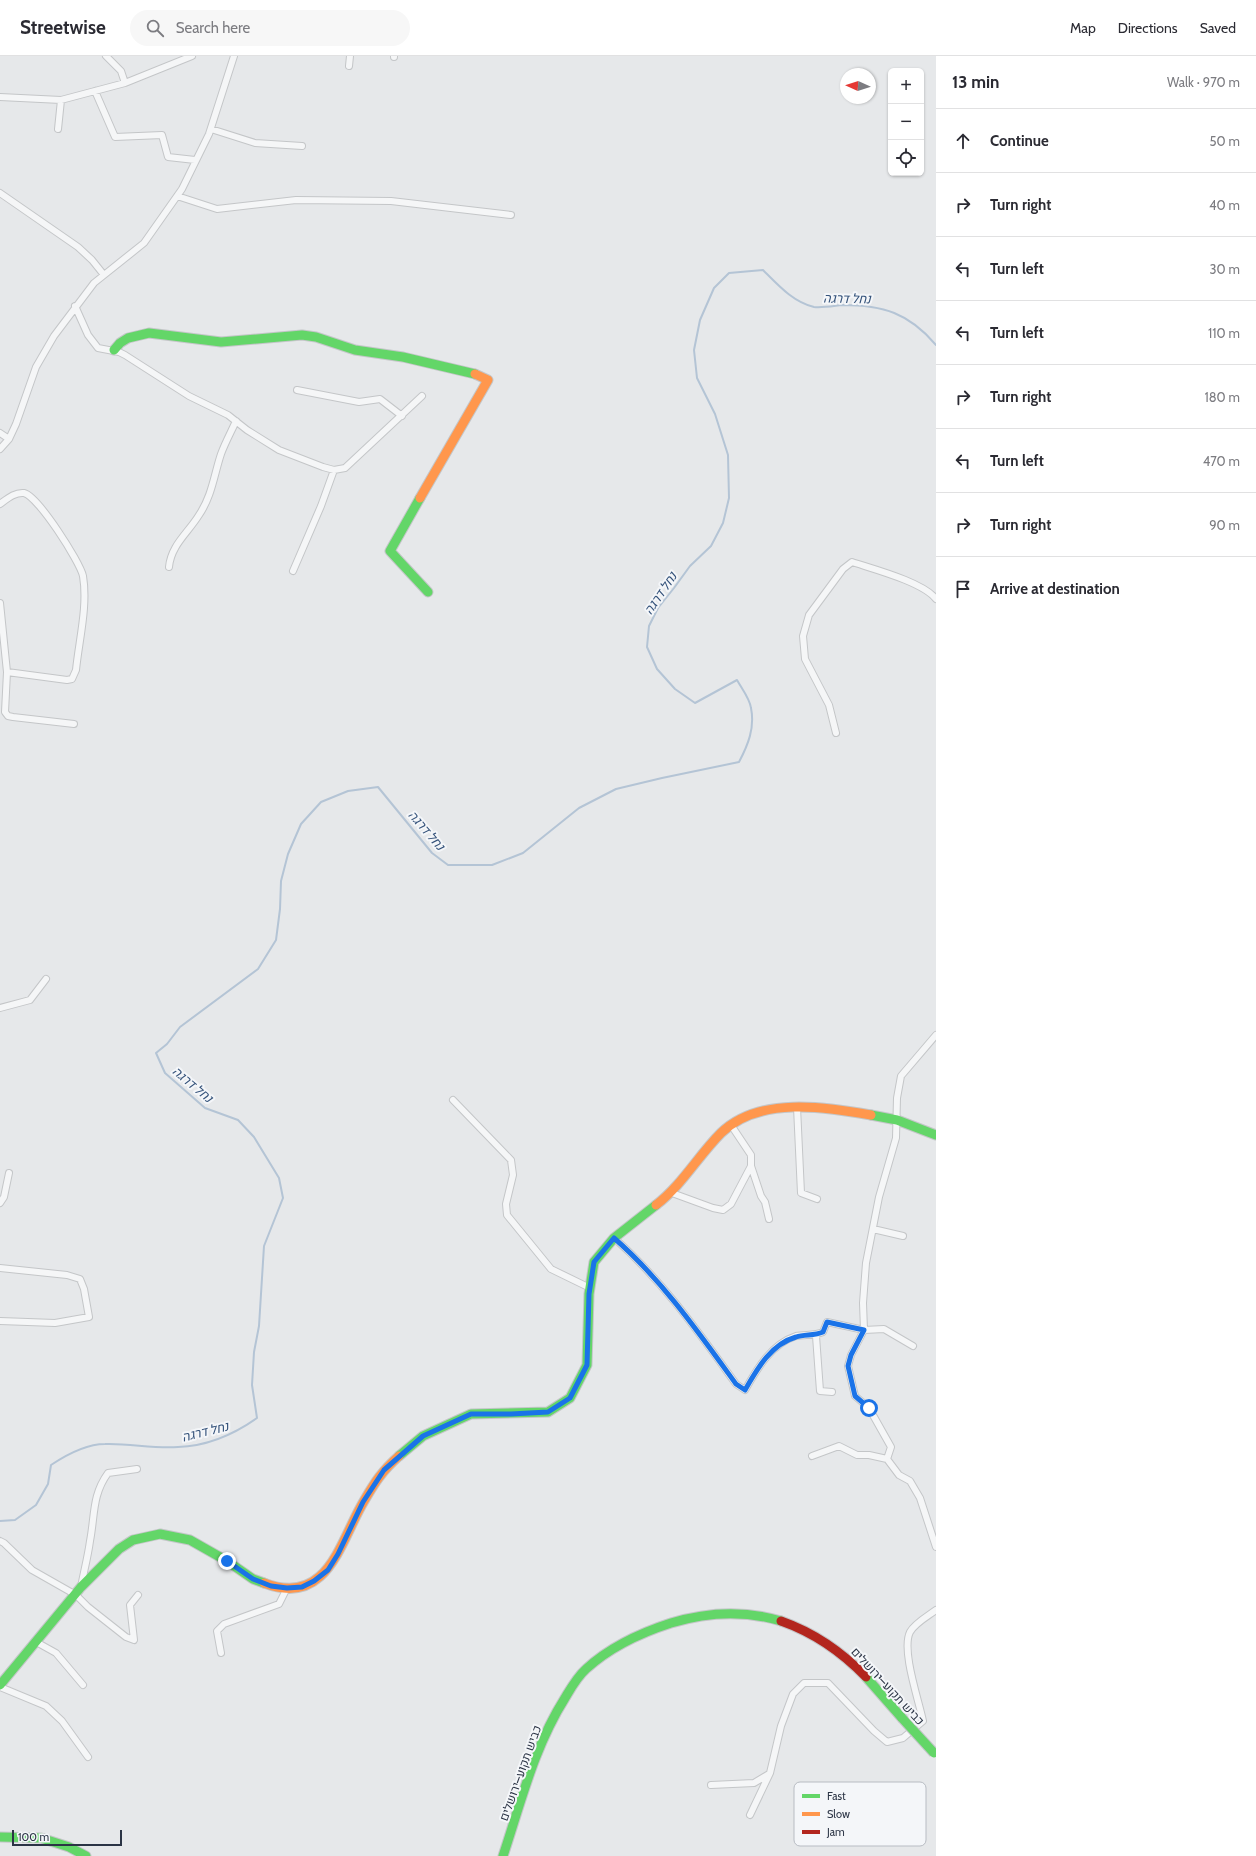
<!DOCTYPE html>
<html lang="en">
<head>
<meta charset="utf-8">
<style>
  :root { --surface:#fff; --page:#f7f7f7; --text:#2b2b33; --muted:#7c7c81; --line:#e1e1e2 }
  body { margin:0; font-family:Cabin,Heebo,sans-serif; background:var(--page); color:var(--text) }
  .controls { position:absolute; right:12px; top:12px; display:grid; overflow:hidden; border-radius:6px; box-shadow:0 1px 3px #0004 }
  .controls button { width:36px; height:36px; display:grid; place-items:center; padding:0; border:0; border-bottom:1px solid var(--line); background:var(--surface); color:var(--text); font:20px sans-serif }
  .compass { position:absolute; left:840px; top:12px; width:36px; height:36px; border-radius:50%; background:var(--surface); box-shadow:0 1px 3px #0004; rotate:273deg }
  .scale { position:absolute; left:12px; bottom:10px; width:110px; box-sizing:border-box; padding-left:4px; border:2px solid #2b3445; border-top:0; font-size:11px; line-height:14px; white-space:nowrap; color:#2b3445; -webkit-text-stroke:3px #f4f6f9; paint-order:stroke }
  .stop { position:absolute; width:12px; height:12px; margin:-9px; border:3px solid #1a73e8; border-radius:50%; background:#fff }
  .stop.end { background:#1a73e8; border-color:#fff; box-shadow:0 1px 4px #0008 }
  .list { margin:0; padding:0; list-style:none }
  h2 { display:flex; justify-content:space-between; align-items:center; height:52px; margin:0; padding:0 16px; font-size:17px }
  h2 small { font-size:13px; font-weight:400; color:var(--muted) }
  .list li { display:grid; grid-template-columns:26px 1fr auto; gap:12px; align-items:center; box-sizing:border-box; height:64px; padding:0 16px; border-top:1px solid var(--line) }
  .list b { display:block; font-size:15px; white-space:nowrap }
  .list em { font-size:13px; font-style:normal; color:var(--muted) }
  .icon { flex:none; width:22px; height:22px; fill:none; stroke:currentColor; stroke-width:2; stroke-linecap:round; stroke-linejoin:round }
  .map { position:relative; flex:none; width:936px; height:1800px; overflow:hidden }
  header { display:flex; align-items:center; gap:24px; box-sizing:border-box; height:56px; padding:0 20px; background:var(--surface); border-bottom:1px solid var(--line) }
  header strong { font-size:19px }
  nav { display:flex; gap:22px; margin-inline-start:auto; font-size:14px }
  .search { width:280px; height:36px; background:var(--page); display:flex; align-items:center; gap:10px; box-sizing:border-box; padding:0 14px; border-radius:22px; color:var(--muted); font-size:15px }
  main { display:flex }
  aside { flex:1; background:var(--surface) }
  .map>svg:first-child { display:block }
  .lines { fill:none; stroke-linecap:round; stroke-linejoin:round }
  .stream { stroke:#b4c4d5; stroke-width:2 }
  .street-casing { stroke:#c4c6c8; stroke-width:8 }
  .fast-casing { stroke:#c4c6c8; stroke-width:11 }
  .slow-casing { stroke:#c4c6c8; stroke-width:11 }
  .jam-casing { stroke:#c4c6c8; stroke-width:11 }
  .street { stroke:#f5f6f7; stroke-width:6 }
  .fast { stroke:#63d668; stroke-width:9 }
  .slow { stroke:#ff974d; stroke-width:9 }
  .jam { stroke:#b3261e; stroke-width:9 }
  .fast-bridge-casing { stroke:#c2c5c8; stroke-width:11; stroke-linecap:butt }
  .fast-bridge { stroke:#63d668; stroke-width:9 }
  .route { stroke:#1a73e8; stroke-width:5 }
  .labels { text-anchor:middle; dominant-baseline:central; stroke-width:4; stroke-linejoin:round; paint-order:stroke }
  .street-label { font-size:12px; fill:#2b3445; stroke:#f4f6f9 }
  .water-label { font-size:13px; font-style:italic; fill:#34527a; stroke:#f4f6f9 }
  .key { fill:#f4f6f9; stroke:#b8bcc3; stroke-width:1 }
  .key-label { font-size:11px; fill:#2b3445 }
</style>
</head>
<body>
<header>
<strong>Streetwise</strong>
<div class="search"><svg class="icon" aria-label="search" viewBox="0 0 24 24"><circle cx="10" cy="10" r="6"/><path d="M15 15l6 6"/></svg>Search here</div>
<nav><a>Map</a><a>Directions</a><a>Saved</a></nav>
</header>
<main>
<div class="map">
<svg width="936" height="1800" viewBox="0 0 936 1800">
  <rect width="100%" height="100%" fill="#e6e8ea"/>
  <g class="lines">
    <path class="stream" d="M0,1465L15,1464L36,1449L48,1428L51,1409C66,1399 86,1388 105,1388C129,1387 154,1393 178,1391C208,1390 233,1379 257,1362L252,1329L254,1296L259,1270L264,1190L283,1142L279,1122L254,1081L238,1064L205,1052L165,1017L156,997L167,988L180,971L258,913L276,884L280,853L281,825L288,798L301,768L321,746L348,735L378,731L432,797L448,809H492L523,797L579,752L616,733L662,722L739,706C748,689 755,672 751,652C750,643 742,633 737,624L695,647L675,633L657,613L647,591L649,570L658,552L674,532L690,510L711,490L723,467L729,442L728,399L715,358L697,322L694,294L700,264L714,232L729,217L763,214C778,229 793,246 814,251C822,252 833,250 842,249C883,249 909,257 936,289"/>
    <defs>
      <path id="street" d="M106,0L121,15L125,27
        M394,1V0
        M349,10L350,0
        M95,35L115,81L162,79L168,101L195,104
        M0,41L61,44L125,27L192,0
        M58,73L61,44
        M211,73L255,87L302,90
        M0,137L78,191L92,204L104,219
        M177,140L217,153L296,144L391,145L511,159
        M75,250L88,279L98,292L119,296L125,299L189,340L228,359L247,374L279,394L323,411L334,414L345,412L422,340
        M297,334L359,346L380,343L402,360
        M0,377L9,383
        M0,393L9,383L16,368L36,311L54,280L94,227L144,187L182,133L209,78L234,0
        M0,448C7,443 15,436 24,437C38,440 80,506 83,520C88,550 79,584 76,614L72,623L67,624L7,616
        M169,511C171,489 188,477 199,459C212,440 214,419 221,398C225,387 231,376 236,365
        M293,515L321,450L334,414
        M0,547L7,616L5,656L8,660L13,661L74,668
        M836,677L829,649L805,603L803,580L809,559L843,513L852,506C873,513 923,526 936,543
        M0,952L30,944L46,923
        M936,979L901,1020L897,1042L896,1082L879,1141L866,1207L863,1247L864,1274L851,1299L848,1310L855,1340L869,1352L891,1391L887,1403L899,1419L910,1425L920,1442L936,1491
        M453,1044L511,1104L513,1119L506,1148L507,1159L551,1213L590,1232
        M797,1051L801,1137L817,1143
        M751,1110L761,1140L765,1146L769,1163
        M672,1137L713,1152L723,1154L731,1148L751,1110V1099L731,1069
        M0,1147L4,1141L9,1117
        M873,1173L903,1180
        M614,1182C662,1224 699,1277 736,1328L745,1334C757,1313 771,1288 796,1280C805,1278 814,1280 823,1276L827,1266L864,1274L884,1273L913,1290
        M0,1212L67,1219L80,1223L84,1233L89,1261L55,1267L0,1265
        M816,1280L820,1335L832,1336
        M812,1400L839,1390L857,1399H869L887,1403
        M0,1485L4,1487L32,1514L76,1539L88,1551L126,1581L134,1584L130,1549L138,1539
        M81,1531C84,1515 88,1500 90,1485C95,1459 92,1439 108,1417L137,1413
        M38,1587L56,1597L83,1629
        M221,1597L217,1575L224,1568L279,1548L287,1532
        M0,1631L46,1650L62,1665L88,1701
        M711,1729L754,1727L769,1718
        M750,1759L770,1717L781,1670L793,1638L804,1627H828L874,1675L887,1686L903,1682L923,1665C919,1645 901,1594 910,1576C915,1567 928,1560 936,1554"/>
      <path id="fast" d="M114,294L120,287L128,282L149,277L221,286L302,279L316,281L355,294L403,301L475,318
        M420,442L390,495L428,536
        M871,1059L897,1064L936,1079
        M399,1400L423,1380L471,1358L548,1356L570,1342L587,1309L589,1238L594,1206L614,1182L656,1149
        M866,1621L902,1662
        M0,1629L81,1531L119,1493L133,1484L160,1478L190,1484L227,1505L253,1523L264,1527
        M0,1781L41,1782L69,1791L86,1800
        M503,1800C521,1746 534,1691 565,1642C571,1632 577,1621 586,1613C610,1591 640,1577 671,1567C707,1556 744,1554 781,1565"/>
      <path id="slow" d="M420,442L488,324L475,318
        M656,1149C682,1129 698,1100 721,1077C759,1040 824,1051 871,1059
        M264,1527C328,1552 340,1485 364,1445C375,1426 382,1415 399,1400"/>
      <path id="jam" d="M781,1565C815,1577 841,1595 866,1621"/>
    </defs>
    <use href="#street" class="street-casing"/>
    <use href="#fast" class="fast-casing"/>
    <use href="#slow" class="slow-casing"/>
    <use href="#jam" class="jam-casing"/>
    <use href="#street" class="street"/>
    <use href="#fast" class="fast"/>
    <use href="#slow" class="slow"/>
    <use href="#jam" class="jam"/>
    <defs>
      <path id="fast-bridge" d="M902,1662L934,1697"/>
    </defs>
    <use href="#fast-bridge" class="fast-bridge-casing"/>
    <use href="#fast-bridge" class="fast-bridge"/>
  </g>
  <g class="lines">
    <path class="route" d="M227,1505L253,1523L271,1530L287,1532L302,1531L314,1525L328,1514L338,1498L363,1446L384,1414L423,1380L471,1358H511L548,1356L570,1342L587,1309L589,1238L594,1206L614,1182C662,1224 699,1277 736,1328L745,1334C757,1313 771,1288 796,1281C805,1278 814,1280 823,1276L827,1266L864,1274L851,1299L848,1310L855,1340L869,1352"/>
  </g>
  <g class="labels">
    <g class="street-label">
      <text transform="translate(888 1630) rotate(47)">כביש תקוע–ירושלים</text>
      <text transform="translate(520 1717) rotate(-70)">כביש תקוע–ירושלים</text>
    </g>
    <g class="water-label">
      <text transform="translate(847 242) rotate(1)">נחל דרגה</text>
      <text transform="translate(660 537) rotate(-56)">נחל דרגה</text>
      <text transform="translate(427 774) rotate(49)">נחל דרגה</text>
      <text transform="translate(193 1028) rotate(40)">נחל דרגה</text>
      <text transform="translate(205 1375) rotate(-14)">נחל דרגה</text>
    </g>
  </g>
  <rect x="794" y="1726" width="132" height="64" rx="6" class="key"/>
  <rect x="802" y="1738" width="18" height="4" fill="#63d668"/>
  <rect x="802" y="1756" width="18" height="4" fill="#ff974d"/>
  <rect x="802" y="1774" width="18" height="4" fill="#b3261e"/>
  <g class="key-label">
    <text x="827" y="1744">Fast</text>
    <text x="827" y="1762">Slow</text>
    <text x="827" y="1780">Jam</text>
  </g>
</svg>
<div class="controls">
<button>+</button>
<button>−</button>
<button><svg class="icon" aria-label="locate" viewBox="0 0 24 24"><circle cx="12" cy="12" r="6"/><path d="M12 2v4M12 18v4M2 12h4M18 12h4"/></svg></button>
</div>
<svg class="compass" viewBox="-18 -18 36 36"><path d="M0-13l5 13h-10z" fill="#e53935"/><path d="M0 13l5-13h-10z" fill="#7c7c81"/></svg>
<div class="scale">100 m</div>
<div class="stop" style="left:869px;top:1352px"></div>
<div class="stop end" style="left:227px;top:1505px"></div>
</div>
<aside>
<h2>13 min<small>Walk · 970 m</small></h2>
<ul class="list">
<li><svg class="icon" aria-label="ahead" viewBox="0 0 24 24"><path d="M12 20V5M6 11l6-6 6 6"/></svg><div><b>Continue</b></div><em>50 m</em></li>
<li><svg class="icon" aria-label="right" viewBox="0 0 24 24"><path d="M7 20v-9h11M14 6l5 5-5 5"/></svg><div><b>Turn right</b></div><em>40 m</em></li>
<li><svg class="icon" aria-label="left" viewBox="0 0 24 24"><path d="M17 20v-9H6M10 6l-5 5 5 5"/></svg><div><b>Turn left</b></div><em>30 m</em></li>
<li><svg class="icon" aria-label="left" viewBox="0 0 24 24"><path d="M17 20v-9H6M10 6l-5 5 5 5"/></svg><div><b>Turn left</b></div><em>110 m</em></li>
<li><svg class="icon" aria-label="right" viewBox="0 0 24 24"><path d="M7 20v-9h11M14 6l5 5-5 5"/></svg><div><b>Turn right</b></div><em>180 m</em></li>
<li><svg class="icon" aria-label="left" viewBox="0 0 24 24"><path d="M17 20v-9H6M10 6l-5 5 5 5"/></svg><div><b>Turn left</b></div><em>470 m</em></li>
<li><svg class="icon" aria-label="right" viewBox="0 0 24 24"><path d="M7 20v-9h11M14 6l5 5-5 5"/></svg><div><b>Turn right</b></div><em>90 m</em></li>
<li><svg class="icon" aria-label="arrive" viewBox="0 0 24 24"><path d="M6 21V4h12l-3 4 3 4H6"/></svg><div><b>Arrive at destination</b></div></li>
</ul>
</aside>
</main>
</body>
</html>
